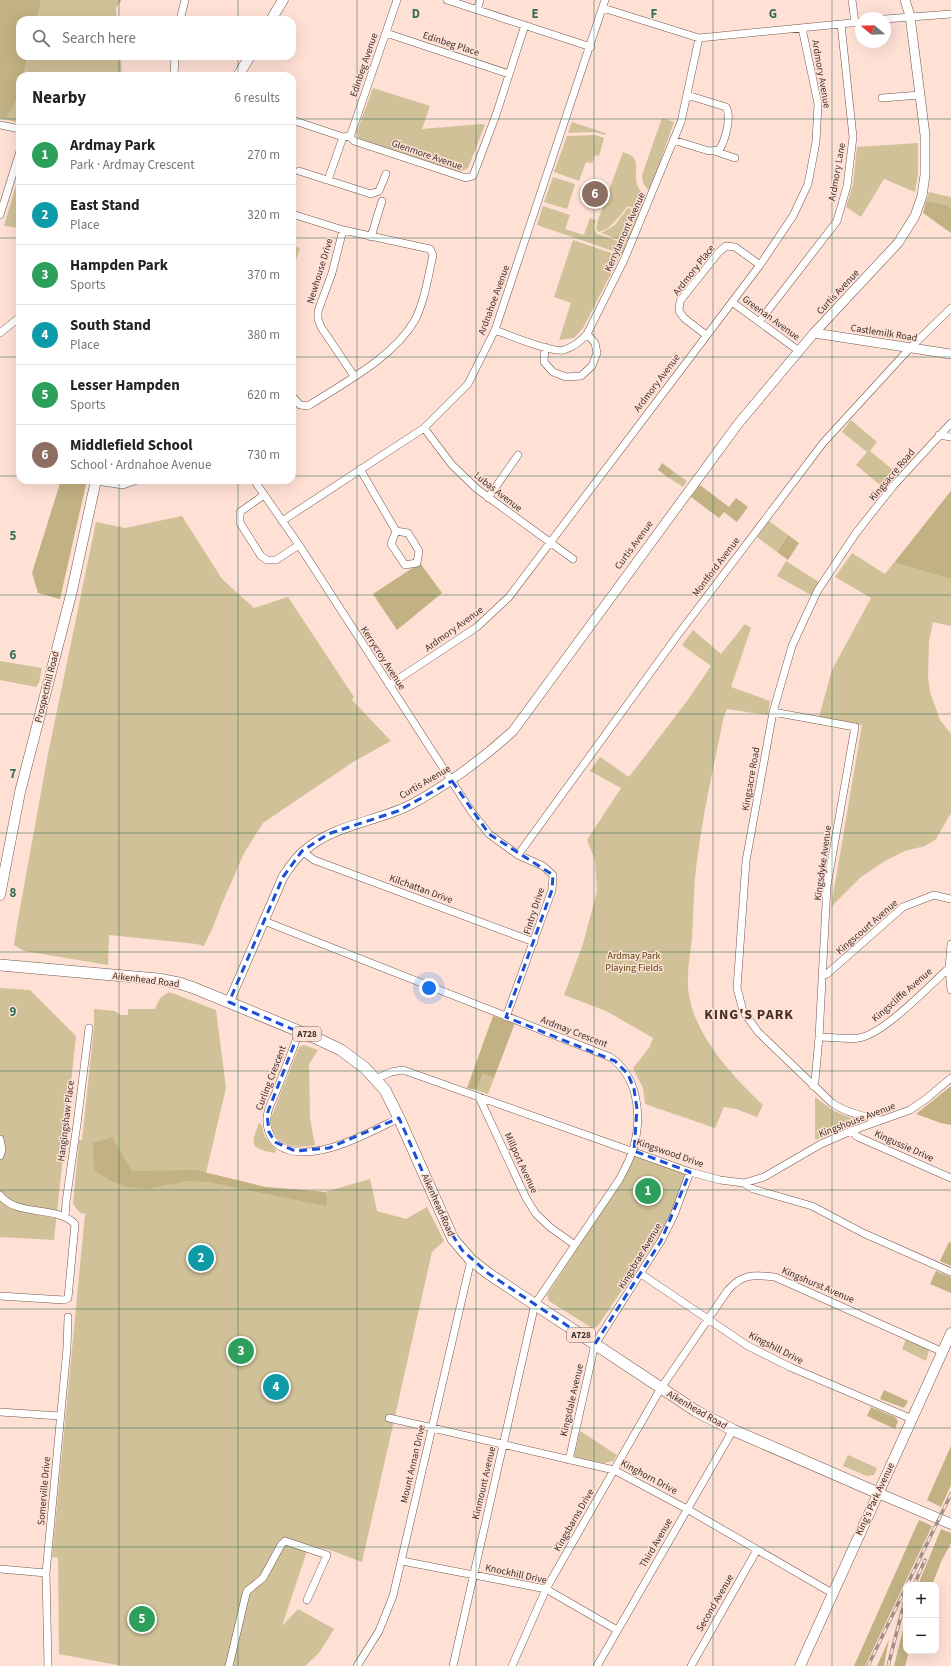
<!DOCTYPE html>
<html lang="en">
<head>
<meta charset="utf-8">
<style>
  :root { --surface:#fff; --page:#f6f6f6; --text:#222; --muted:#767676; --line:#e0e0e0; --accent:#346e57 }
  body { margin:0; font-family:"Source Sans 3",sans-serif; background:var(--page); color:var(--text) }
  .controls { position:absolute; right:12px; bottom:12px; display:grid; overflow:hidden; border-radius:8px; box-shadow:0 4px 16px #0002 }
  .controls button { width:36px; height:36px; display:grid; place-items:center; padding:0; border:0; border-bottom:1px solid var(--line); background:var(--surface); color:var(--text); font:20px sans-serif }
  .compass { position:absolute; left:855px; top:12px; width:36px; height:36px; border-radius:50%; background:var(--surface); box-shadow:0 4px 16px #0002; rotate:289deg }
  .you { position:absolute; left:429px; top:988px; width:14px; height:14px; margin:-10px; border:3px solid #fff; border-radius:50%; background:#1a73e8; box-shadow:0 0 0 6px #1a73e833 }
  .badge { display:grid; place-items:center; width:26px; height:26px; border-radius:50%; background:var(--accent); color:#fff; font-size:13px; font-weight:700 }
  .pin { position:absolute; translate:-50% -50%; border:2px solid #fff; box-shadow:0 1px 4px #0006 }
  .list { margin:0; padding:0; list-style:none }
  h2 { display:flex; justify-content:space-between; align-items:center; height:52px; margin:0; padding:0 16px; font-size:17px }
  h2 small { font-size:13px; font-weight:400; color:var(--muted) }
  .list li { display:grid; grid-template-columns:26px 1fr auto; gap:12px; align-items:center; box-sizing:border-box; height:60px; padding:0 16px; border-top:1px solid var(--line) }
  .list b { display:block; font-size:15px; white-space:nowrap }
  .list p { margin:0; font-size:13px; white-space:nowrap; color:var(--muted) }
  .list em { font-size:13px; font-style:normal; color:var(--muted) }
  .icon { flex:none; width:22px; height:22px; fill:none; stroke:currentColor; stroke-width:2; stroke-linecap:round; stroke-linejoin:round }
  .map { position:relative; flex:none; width:951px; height:1666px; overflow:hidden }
  .search { position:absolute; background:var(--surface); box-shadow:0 4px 16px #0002; left:16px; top:16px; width:280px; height:44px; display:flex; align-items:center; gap:10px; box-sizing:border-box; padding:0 14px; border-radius:12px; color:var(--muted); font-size:15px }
  .panel { position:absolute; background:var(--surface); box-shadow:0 4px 16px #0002; left:16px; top:72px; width:280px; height:412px; border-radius:12px }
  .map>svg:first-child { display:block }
  .green { fill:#d0c198 }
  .forest { fill:#c2b183 }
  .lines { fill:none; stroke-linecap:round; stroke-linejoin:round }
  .minor-casing { stroke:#72584f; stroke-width:8 }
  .tertiary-casing { stroke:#72584f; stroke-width:10 }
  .secondary-casing { stroke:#72584f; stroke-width:11 }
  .primary-casing { stroke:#72584f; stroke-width:12 }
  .minor { stroke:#fff; stroke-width:7 }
  .tertiary { stroke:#fff; stroke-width:9 }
  .secondary { stroke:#fff; stroke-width:10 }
  .primary { stroke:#fff; stroke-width:11 }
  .rail-casing { stroke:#a58f87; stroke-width:3.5 }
  .rail { stroke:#ffe0d5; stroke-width:2; stroke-dasharray:6; stroke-linecap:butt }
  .marked { fill:none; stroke:#1d4ed8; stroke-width:3; stroke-dasharray:8 5; stroke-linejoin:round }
  .grid { fill:none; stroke:#346e57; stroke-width:1; stroke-opacity:0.55 }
  .labels { text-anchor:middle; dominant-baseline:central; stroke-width:3; stroke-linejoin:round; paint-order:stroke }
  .shield { fill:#ffe0d5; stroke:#76665f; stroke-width:1 }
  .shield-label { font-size:9px; font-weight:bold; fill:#3c312c }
  .street-label { font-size:10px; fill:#3c312c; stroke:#ffe0d5 }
  .park-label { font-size:10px; fill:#544307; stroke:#ffe0d5 }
  .district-label { font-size:14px; font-weight:bold; letter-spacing:1px; fill:#452e26; stroke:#ffe0d5 }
  .grid-label { font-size:13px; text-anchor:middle; font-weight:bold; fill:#346e57; stroke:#ffe0d5; stroke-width:3; stroke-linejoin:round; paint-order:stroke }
</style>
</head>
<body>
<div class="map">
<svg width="951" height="1666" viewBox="0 0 951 1666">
  <rect width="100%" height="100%" fill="#ffe0d5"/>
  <path class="green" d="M0,0H122L116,8L117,20H20V56H121L122,76H20V123L0,118Z
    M373,88L430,106L422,129L482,124L485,125L468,168L460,172L428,163L359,139L357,131Z
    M662,118L674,122L650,191C644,186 642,182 642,175Z
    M572,122L605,133H606L605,135L595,132L568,133Z
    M595,135L604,138L599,156L595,155L592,163L586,162L579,181L554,172L567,136Z
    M918,143V174L915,192L884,179L861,217L846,207L853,184L857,147Z
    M623,152C641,158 635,165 636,179C636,187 642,193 647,198L641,211L628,206L618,218L608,228L599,232L596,229L598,220Z
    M20,172V228L4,226Z
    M553,177L575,184L567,209L544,202Z
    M929,192L951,197V209L947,205L926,201Z
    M543,206L570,215L565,229L584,235L590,218L596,220L594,228L597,234L627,244L622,254L537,225Z
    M628,208L641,213L628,243L601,233L615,225Z
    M573,240L620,256L583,328L574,338L559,340L571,303L554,297Z
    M292,245L300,248L292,272Z
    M851,420L877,442L870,451L899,475L886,490L856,465L867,452L842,432Z
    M674,472L687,481L683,487L669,478Z
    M951,491V626L933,622L929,641L928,676L930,692L940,720L951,734V813L936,839L925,846L905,851L885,861L861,877L831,907L862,725L819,717L832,670L871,598L835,577L852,553L885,574Z
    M182,516L222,579L254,608L288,597L354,697L352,700L391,741L353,762L263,823L244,853L221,906L213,927L204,946L197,944L109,935L108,965L24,951L14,945L17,925L47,759L96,522L125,528Z
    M769,521L788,535L777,552L757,537Z
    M786,561L819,582L811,595L777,576Z
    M745,624L751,628L731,687L770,701L768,715L727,709L724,716C714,764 703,813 697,861C693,886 694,912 692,937C690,958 685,979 690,1000C698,1039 735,1079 763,1105L757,1117L736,1109L724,1107L715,1128L645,1104L643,1088L633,1068L649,1048L653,1038L606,1011L564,995L583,944L597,891L595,860L587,840L621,788L590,771L600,757L629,777L687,701L711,666L682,645L693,630L721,654Z
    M0,661L42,668L39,683L36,687L0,680Z
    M0,988L30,990L76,1036L54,1240L0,1237Z
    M169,992L216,1010L226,1088L206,1173L265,1187L325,1192L370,1179L377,1211L406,1219L427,1207L444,1241L432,1252L362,1562L333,1551L309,1545L282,1626L298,1609L334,1629L319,1653L305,1666H122L59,1654L58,1558L52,1557L85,1214L80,1213L73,1204L79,1140H82L94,1027V1009L115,1011L120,1015H128V1009H155L160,998Z
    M304,1045L318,1050L309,1064L310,1118L315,1145C293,1150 271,1145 271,1118L299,1047Z
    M483,1074L494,1078L488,1094L476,1090Z
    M815,1097L834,1111L857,1120L858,1122L815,1140Z
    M259,1123L261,1124L265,1137L276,1150L275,1153C250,1148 250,1146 259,1123Z
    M634,1152L689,1173L672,1216L597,1327L592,1328L549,1301L547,1295L612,1195Z
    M906,1339L929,1350L926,1361L902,1349Z
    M580,1431L617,1455L613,1461L603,1463L574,1457Z
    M848,1455L877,1468L874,1475L867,1476L843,1466Z"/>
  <path class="forest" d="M0,0H41L36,20H20V56H27L23,76H20V92L6,119L0,118Z
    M926,201L947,205L951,209V233L923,213Z
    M662,463L674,472L669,478L658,470Z
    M61,480H87L60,599L38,593L32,573Z
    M700,485L729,507L736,498L748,507L737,522L724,512L719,518L691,497Z
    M951,491V579L895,562Z
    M788,535L799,543L788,560L777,552Z
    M420,563L442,593L397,630L373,594Z
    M493,1016L515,1023L494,1078L483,1074L476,1090L467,1088Z
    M951,1086V1125L941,1123L916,1114Z
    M112,1137L132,1171L196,1170L265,1187L325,1192L327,1199L326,1206L209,1182L187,1181L147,1189L127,1187L109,1180L94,1170L93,1143Z
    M949,1242L951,1243V1266L940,1261Z
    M936,1271L951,1277V1293L930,1284Z
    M884,1390L908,1401L904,1408L880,1399Z
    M871,1407L895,1417L898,1421L895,1429L867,1416Z
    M951,1446V1485L941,1507L927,1500Z
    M919,1520L932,1526L865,1666H854Z
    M941,1529L951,1533V1543L941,1562L932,1585H918Z
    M906,1618V1651H909L905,1666H894Z
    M889,1639L884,1666H877Z"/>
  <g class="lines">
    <defs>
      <path id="minor" d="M447,0L591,47
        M852,0L855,23
        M603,8L699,38L861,22
        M477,10L480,0
        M885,19L951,14
        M180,20L185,0
        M386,33L509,74
        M174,76L175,56
        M882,98L920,95
        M292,120L343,137L349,136
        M0,125L20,129
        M349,136L354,141L466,178L473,176L496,115L525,25
        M349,136L351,134L397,0
        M673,140L709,151L719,150C725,141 732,117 726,107L687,95
        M714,151L735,158
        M299,171L371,194L379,191L386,174
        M328,180L343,137
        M292,214L343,230L430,249L433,255C428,277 425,300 415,320C394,357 344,383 308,406L300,405L292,396
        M0,215L20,151
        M343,230L332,273L318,311V319L321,327L354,376
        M371,237L382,201
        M732,302L799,351
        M759,322L837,221L847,186L853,137L841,24
        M495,330C509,335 551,353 564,350C573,347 581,341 587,334L624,260L681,122L699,38
        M0,333L20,317
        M706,335L684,318L679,311L680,301L718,253L726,246L735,247L760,265
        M545,347L544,362L553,372L566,377L581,376L592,366L597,353L595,343L587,334
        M424,428L452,465L477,489L573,559
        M939,435L951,437
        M360,469L396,531L408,533L419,551L417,563L405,565L391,544L396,531
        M254,480L299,545L471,811L489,834L518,855L543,866L553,875L552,890L506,1017
        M96,481L123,485L137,480
        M264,495L240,512V523L261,556L267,560H276L299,545
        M488,498L518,455
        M282,521L424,428L468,384L495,330L605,0
        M389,685L477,627L509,597L760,265L793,216L808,184L816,142L818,104L802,28
        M773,712L855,727L827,886L819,1037L815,1081L813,1086
        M302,851L314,860L534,942
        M518,855L677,636L823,443L910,348L951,308
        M264,921L610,1057C638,1076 642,1115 634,1146C631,1158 625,1169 619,1180L535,1304L453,1666
        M951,944L949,968L951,990
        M823,975L827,974L903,907L934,895L951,899
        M299,1032C292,1052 284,1072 276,1092C273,1100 267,1109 267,1118C266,1127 270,1139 278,1145C310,1167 370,1132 399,1118
        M819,1037C832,1037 847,1040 859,1038C884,1034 929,986 949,968
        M376,1079L391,1072L403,1070L690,1172L720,1180L744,1183L753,1189L812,1206L863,1233L951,1272
        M479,1097L526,1198L536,1214L551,1228L575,1245
        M881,1120C863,1116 847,1113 832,1103L758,1032L743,1011L737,988L746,861L773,712L792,646L803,622L818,590L856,533L894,485L951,423
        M851,1131L858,1137L951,1178
        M0,1139L2,1150L0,1156
        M744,1183L764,1177L821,1144L851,1131L910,1110L926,1099L951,1078
        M0,1195C16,1217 57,1205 75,1224L68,1298L64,1300L0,1296
        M65,1217L66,1202L77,1124L89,1028
        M641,1274L748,1346L790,1367L912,1419
        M0,1412L60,1416
        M389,1418L614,1470L687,1509L832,1593
        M569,1460L595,1344L661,1241L674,1215L690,1172
        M402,1561L546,1589L617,1630
        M0,1569L46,1573
        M48,1666L46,1573L67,1348L68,1317
        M229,1666L246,1594L247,1591L263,1578L281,1545L285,1541L327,1555L307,1600
        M357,1666L379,1631L393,1596L471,1260
        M512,1666L546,1589L614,1470L661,1388L728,1290C743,1273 754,1275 775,1277L943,1352
        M597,1666L733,1430
        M691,1666L757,1550"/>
      <path id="tertiary" d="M814,333L951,354
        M229,1002L283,877C289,868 295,858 304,851C334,824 377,822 412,804C449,784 482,759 513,731L738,424L814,333L898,243L915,216L922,196L925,175V135L910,16L905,0"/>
      <path id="secondary" d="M271,20L283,0
        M238,76L250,56
        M0,895L20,792L71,595L96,480
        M878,1493L951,1524
        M800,1666L951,1333"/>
      <path id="primary" d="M0,876L3,875
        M0,965L158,979L179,983L194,988L318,1039L341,1050L365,1068L385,1090L399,1118L453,1239L471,1260L489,1274L696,1411L733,1430L878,1493"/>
    </defs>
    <use href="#minor" class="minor-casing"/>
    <use href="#tertiary" class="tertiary-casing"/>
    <use href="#secondary" class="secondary-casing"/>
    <use href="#primary" class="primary-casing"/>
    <use href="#minor" class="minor"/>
    <use href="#tertiary" class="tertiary"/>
    <use href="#secondary" class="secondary"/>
    <use href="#primary" class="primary"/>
    <defs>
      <path id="rail" d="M907,1585L951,1494
        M914,1585L925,1560
        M868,1666L906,1587
        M888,1666L906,1596"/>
    </defs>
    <use href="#rail" class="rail-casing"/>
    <use href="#rail" class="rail"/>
  </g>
  <path class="marked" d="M452,781L489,834L553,875L552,890L506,1017L615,1061L628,1074L634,1089L637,1109L634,1151L690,1172L661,1241L595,1344L489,1274L462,1250L445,1223L399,1118L329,1148L295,1151L275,1142L269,1132L267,1114L299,1032L229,1002L283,877L302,851L328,834L398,811Z"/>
  <path class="grid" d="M119,0V20M238,0V20M357,0V1666M476,0V1666M594,0V1666M713,0V1666M832,0V1666M119,56V76M238,56V76M0,119H20M292,119H951M0,238H20M292,238H951M0,357H20M292,357H951M0,476H20M292,476H951M119,480V1666M238,480V1666M0,595H951M0,714H951M0,833H951M0,952H951M0,1071H951M0,1190H951M0,1309H951M0,1428H951M0,1547H951"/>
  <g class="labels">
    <g class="shield">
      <rect x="293" y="1027" width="28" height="14" rx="3"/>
      <rect x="567" y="1328" width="28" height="14" rx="3"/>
    </g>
    <g class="shield-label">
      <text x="307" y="1034">A728</text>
      <text x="581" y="1335">A728</text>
    </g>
    <g class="street-label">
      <text transform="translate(451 44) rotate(18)">Edinbeg Place</text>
      <text transform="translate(364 65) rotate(-71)">Edinbeg Avenue</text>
      <text transform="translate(821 74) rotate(80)">Ardmory Avenue</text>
      <text transform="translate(427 155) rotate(19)">Glenmore Avenue</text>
      <text transform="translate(837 172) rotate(-80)">Ardmory Lane</text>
      <text transform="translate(625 232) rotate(-66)">Kerrylamont Avenue</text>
      <text transform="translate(694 270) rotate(-52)">Ardmory Place</text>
      <text transform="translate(320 271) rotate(-73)">Newhouse Drive</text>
      <text transform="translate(838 292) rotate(-47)">Curtis Avenue</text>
      <text transform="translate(494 300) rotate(-70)">Ardnahoe Avenue</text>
      <text transform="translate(771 318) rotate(36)">Greenan Avenue</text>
      <text transform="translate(884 333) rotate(9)">Castlemilk Road</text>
      <text transform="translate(657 383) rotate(-53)">Ardmory Avenue</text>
      <text transform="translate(892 475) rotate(-50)">Kingsacre Road</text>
      <text transform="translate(498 492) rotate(38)">Lubas Avenue</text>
      <text transform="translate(634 545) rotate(-54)">Curtis Avenue</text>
      <text transform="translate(716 567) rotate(-53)">Montford Avenue</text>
      <text transform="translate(454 629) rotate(-36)">Ardmory Avenue</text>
      <text transform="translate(383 658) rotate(57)">Kerrycroy Avenue</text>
      <text transform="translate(47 687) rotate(-76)">Prospecthill Road</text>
      <text transform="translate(751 779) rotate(-80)">Kingsacre Road</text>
      <text transform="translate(425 782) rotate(-30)">Curtis Avenue</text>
      <text transform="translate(823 863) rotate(-82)">Kingsdyke Avenue</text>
      <text transform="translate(421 889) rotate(20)">Kilchattan Drive</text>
      <text transform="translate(534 911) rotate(-72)">Fintry Drive</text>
      <text transform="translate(867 927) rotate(-41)">Kingscourt Avenue</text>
      <text transform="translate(146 980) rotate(7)">Aikenhead Road</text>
      <text transform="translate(902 995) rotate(-41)">Kingscliffe Avenue</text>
      <text transform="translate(574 1032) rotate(21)">Ardmay Crescent</text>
      <text transform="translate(271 1078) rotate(-69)">Curling Crescent</text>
      <text transform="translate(857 1120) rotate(-21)">Kingshouse Avenue</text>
      <text transform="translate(66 1121) rotate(-83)">Hangingshaw Place</text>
      <text transform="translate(904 1146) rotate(24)">Kingussie Drive</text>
      <text transform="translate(670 1153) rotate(19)">Kingswood Drive</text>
      <text transform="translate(521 1163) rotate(65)">Millport Avenue</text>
      <text transform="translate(438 1205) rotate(66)">Aikenhead Road</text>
      <text transform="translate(640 1256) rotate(-59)">Kingsbrae Avenue</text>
      <text transform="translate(818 1285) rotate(23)">Kingshurst Avenue</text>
      <text transform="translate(776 1348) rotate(27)">Kingshill Drive</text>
      <text transform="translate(572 1400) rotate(-77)">Kingsdale Avenue</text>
      <text transform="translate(697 1410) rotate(30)">Aikenhead Road</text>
      <text transform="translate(413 1464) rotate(-77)">Mount Annan Drive</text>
      <text transform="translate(649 1477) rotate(28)">Kinghorn Drive</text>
      <text transform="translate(484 1483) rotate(-77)">Kinmount Avenue</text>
      <text transform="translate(44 1491) rotate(-85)">Somerville Drive</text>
      <text transform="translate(875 1499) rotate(-65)">King's Park Avenue</text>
      <text transform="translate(574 1520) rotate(-60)">Kingsbarns Drive</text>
      <text transform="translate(656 1543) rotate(-60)">Third Avenue</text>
      <text transform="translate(516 1574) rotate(12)">Knockhill Drive</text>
      <text transform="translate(715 1603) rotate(-60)">Second Avenue</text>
    </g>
    <g class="park-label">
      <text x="634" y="956">Ardmay Park<tspan x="634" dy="12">Playing Fields</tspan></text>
    </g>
    <g class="district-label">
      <text x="749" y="1015">KING'S PARK</text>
    </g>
  </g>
  <g class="grid-label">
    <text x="416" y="18">D</text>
    <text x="535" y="18">E</text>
    <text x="654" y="18">F</text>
    <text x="773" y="18">G</text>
    <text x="13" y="540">5</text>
    <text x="13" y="659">6</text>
    <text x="13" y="778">7</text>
    <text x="13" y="897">8</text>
    <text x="13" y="1016">9</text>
  </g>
</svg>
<div class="controls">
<button>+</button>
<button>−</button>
</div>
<svg class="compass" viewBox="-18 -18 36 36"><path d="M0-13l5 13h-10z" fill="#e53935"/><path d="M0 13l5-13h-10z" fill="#767676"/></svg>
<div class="you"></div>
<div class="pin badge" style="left:648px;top:1191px;background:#2e9e5b">1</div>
<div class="pin badge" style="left:201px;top:1258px;background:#0f9aa8">2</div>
<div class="pin badge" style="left:241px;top:1351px;background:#2e9e5b">3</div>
<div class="pin badge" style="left:276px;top:1387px;background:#0f9aa8">4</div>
<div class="pin badge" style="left:142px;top:1619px;background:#2e9e5b">5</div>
<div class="pin badge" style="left:595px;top:194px;background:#8d6e63">6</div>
<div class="search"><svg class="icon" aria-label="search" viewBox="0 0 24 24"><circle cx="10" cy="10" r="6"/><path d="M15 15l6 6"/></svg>Search here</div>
<section class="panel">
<h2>Nearby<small>6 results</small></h2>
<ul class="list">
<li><span class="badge" style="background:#2e9e5b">1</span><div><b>Ardmay Park</b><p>Park · Ardmay Crescent</p></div><em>270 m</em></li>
<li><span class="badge" style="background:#0f9aa8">2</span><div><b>East Stand</b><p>Place</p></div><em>320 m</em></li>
<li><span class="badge" style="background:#2e9e5b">3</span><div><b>Hampden Park</b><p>Sports</p></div><em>370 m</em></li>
<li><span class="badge" style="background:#0f9aa8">4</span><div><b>South Stand</b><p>Place</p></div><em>380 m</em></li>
<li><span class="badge" style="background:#2e9e5b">5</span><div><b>Lesser Hampden</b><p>Sports</p></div><em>620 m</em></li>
<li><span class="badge" style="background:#8d6e63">6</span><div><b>Middlefield School</b><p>School · Ardnahoe Avenue</p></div><em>730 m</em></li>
</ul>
</section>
</div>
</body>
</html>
